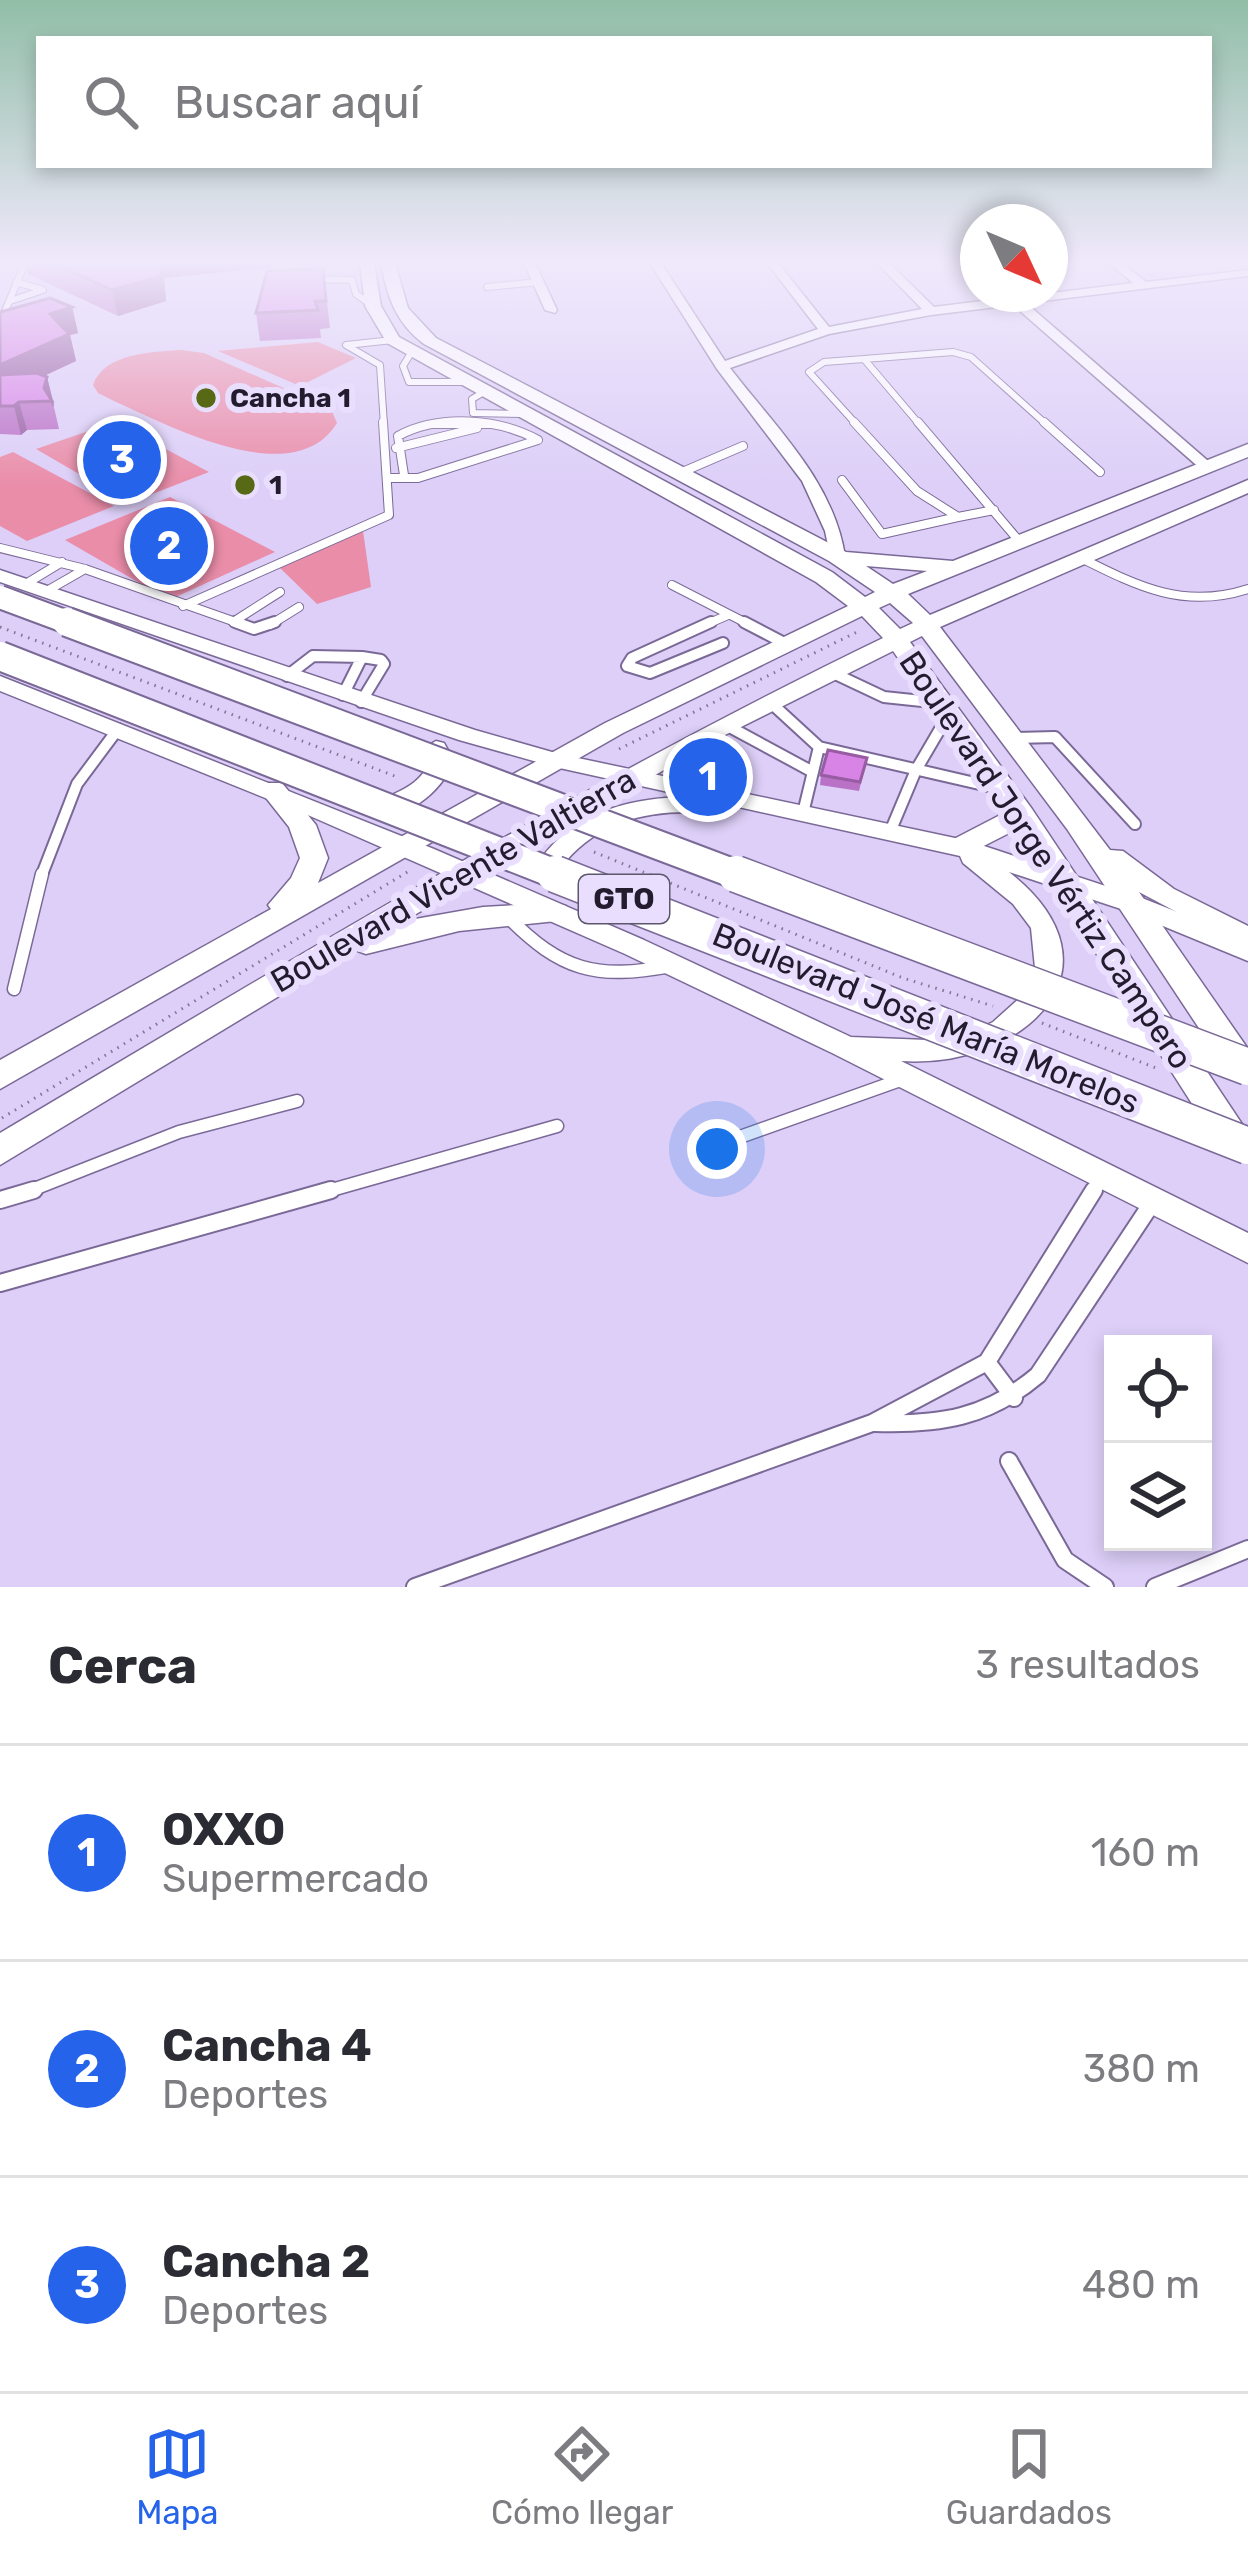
<!DOCTYPE html>
<html lang="es">
<head>
<meta charset="utf-8">
<style>
  :root { --surface:#fff; --page:#f2f2f3; --text:#2b2b33; --muted:#7c7c81; --line:#e1e1e2; --accent:#2563eb }
  body { margin:0; font-family:Rubik,sans-serif; background:var(--page); color:var(--text) }
  .controls { position:absolute; right:36px; bottom:36px; display:grid; overflow:hidden; border-radius:0px; box-shadow:0 6px 18px #0003 }
  .controls button { width:108px; height:108px; display:grid; place-items:center; padding:0; border:0; border-bottom:3px solid var(--line); background:var(--surface); color:var(--text); font:60px sans-serif }
  .compass { position:absolute; left:960px; top:204px; width:108px; height:108px; border-radius:50%; background:var(--surface); box-shadow:0 6px 18px #0003; rotate:134deg }
  .you { position:absolute; left:717px; top:1149px; width:42px; height:42px; margin:-30px; border:9px solid #fff; border-radius:50%; background:#1a73e8; box-shadow:0 0 0 18px #1a73e833 }
  .badge { display:grid; place-items:center; width:78px; height:78px; border-radius:50%; background:var(--accent); color:#fff; font-size:39px; font-weight:700 }
  .pin { position:absolute; translate:-50% -50%; border:6px solid #fff; box-shadow:0 3px 12px #0006 }
  .list { margin:0; padding:0; list-style:none }
  h2 { display:flex; justify-content:space-between; align-items:center; height:156px; margin:0; padding:0 48px; font-size:51px }
  h2 small { font-size:39px; font-weight:400; color:var(--muted) }
  .list li { display:grid; grid-template-columns:78px 1fr auto; gap:36px; align-items:center; box-sizing:border-box; height:216px; padding:0 48px; border-top:3px solid var(--line) }
  .list b { display:block; font-size:45px; white-space:nowrap }
  .list p { margin:0; font-size:39px; white-space:nowrap; color:var(--muted) }
  .list em { font-size:39px; font-style:normal; color:var(--muted) }
  .icon { flex:none; width:66px; height:66px; fill:none; stroke:currentColor; stroke-width:2; stroke-linecap:round; stroke-linejoin:round }
  .map { position:relative; flex:none; width:1248px; height:1587px; overflow:hidden }
  .search { position:absolute; background:var(--surface); box-shadow:0 6px 18px #0003; left:36px; right:36px; top:36px; height:132px; display:flex; align-items:center; gap:30px; box-sizing:border-box; padding:0 42px; border-radius:0px; color:var(--muted); font-size:45px }
  .sheet { height:804px; background:var(--surface) }
  nav { display:flex; justify-content:space-around; align-items:center; box-sizing:border-box; height:168px; border-top:3px solid var(--line); background:var(--surface); font-size:33px; color:var(--muted) }
  nav a { display:grid; justify-items:center; gap:6px }
  nav .on { color:var(--accent) }
  .map>svg:first-child { display:block }
  .green { fill:#ea8da9 }
  .lines { fill:none; stroke-linecap:round; stroke-linejoin:round }
  .service-far4-casing { stroke:#7a6997; stroke-width:8 }
  .service-far3-casing { stroke:#7a6997; stroke-width:10 }
  .service-far2-casing { stroke:#7a6997; stroke-width:14 }
  .service-far1-casing { stroke:#7a6997; stroke-width:15 }
  .service-casing { stroke:#7a6997; stroke-width:20 }
  .minor-casing { stroke:#7a6997; stroke-width:3 }
  .tertiary-casing { stroke:#7a6997; stroke-width:3 }
  .secondary-casing { stroke:#7a6997; stroke-width:3 }
  .path { stroke:#817694; stroke-width:3; stroke-dasharray:1.5 6; stroke-linecap:butt }
  .service-far4 { stroke:#fff; stroke-width:6 }
  .service-far3 { stroke:#fff; stroke-width:8 }
  .service-far2 { stroke:#fff; stroke-width:10 }
  .service-far1 { stroke:#fff; stroke-width:12 }
  .service { stroke:#fff; stroke-width:16 }
  .minor { fill:#fff; fill-rule:evenodd }
  .tertiary { fill:#fff; fill-rule:evenodd }
  .secondary { fill:#fff; fill-rule:evenodd }
  .primary-bridge-far2-casing { stroke:#7a6997; stroke-width:26; stroke-linecap:butt }
  .primary-bridge-far1-casing { stroke:#7a6997; stroke-width:32; stroke-linecap:butt }
  .primary-bridge-casing { stroke:#7a6997; stroke-width:39; stroke-linecap:butt }
  .primary-bridge-far2 { stroke:#fff; stroke-width:22 }
  .primary-bridge-far1 { stroke:#fff; stroke-width:28 }
  .primary-bridge { stroke:#fff; stroke-width:36 }
  .wall { fill:#ba72c7 }
  .shaded-wall { fill:#975ca2 }
  .building { fill:#d884e7; stroke:#975ca2; stroke-width:3 }
  .poi-dot { fill:#576915; stroke:#e9defe; stroke-width:4.5 }
  .labels { text-anchor:middle; dominant-baseline:central; stroke-width:12; stroke-linejoin:round; paint-order:stroke }
  .far-poi-label { font-size:27px; font-weight:bold; fill:#231b2e; stroke:#e9defe; text-anchor:start }
  .shield { fill:#e9defe; stroke:#5e566c; stroke-width:3 }
  .shield-label { font-size:30px; font-weight:bold; fill:#231b2e }
  .street-label { font-size:33px; fill:#231b2e; stroke:#e9defe }
</style>
</head>
<body>
<div class="map">
<svg width="1248" height="1587" viewBox="0 0 1248 1587">
  <rect width="100%" height="100%" fill="#ddcff8"/>
  <path class="green" d="M318,342L356,358L300,386L218,351Z
    M181,350L204,353L331,409L337,423C294,493 168,425 116,402L98,393L93,385C104,353 152,352 181,350Z
    M115,422L209,472L129,503L36,449Z
    M13,452L114,506L27,541L0,526V457Z
    M170,497L275,552L169,600L65,540Z
    M363,531L371,587L317,604L279,567Z"/>
  <g class="lines">
    <defs>
      <path id="service-far4" d="M293,263L295,279L352,280L356,294L373,306
        M487,287L538,282
        M10,301L43,290L16,282
        M0,323L25,263
        M411,353L403,366L409,382H466
        M484,392L472,399L473,413L523,414
        M384,425L380,365L346,345L393,340
        M427,425H494
        M857,425L809,372L824,362L864,359
        M920,425L864,359L953,352L971,357L1047,425"/>
      <path id="service-far3" d="M854,422L917,491L958,517L994,510
        M918,422L1019,541
        M1044,422L1100,472
        M396,448L477,428
        M680,473L743,446
        M390,478H418L538,440C498,418 439,414 398,436L404,475
        M842,480L882,534L958,517
        M0,548L85,569L244,625
        M1079,557C1137,586 1183,610 1248,589
        M24,585L62,562
        M672,585L750,625
        M45,592L85,569
        M183,606L389,515L383,422
        M233,622L280,592
        M270,625L299,607
        M705,625L728,615"/>
      <path id="service-far2" d="M235,622L254,629L275,622
        M711,622L632,658L627,666L650,673L723,643
        M744,622L786,644
        M831,672L884,697L941,703
        M287,676L313,656L362,657
        M343,695L362,657L381,660L384,664L361,702
        M770,702L819,747L1001,789
        M726,725L813,772
        M1014,738L1055,737L1135,824
        M803,813L819,747
        M890,832L916,770L950,712
        M41,877L77,784L118,729"/>
      <path id="service-far1" d="M507,916C561,971 596,980 671,966
        M14,989L42,874
        M737,1138L903,1079
        M24,1193L179,1132L297,1101
        M321,1193L557,1126
        M1092,1193L1102,1177"/>
      <path id="service" d="M0,1200L34,1190
        M0,1283L331,1190
        M987,1362L1014,1398
        M875,1423C940,1425 987,1418 1038,1375L1152,1203
        M1009,1461L1065,1560L1105,1587
        M415,1587L872,1423L987,1362L1094,1190
        M1155,1587L1248,1549"/>
      <path id="minor" d="M524,263H535L557,310L555,313L545,310Z
        M650,263H661L725,361L818,329L767,263H778L829,327L922,309L877,263H889L934,307L1006,298L1002,294L1019,297L1133,283L1109,263H1122L1146,282L1248,270V276L1026,303L1215,467L1202,470L1013,305L931,315L829,334L730,368C775,427 833,480 845,556L843,560H831L825,531L802,481L717,369Z
        M968,263H978V271Z"/>
      <path id="tertiary" d="M0,570L475,730L559,754L969,841L1142,898L1248,940V961L1124,910L1009,872C1132,969 1022,1069 901,1061L1248,1233V1263L832,1053L625,954L310,816L0,691V676L434,849L644,940L851,1037L927,1040L964,1036L993,1022L1023,995L1035,968L1031,928L1013,904L963,863L960,856L734,806C721,816 704,811 688,812C640,812 598,824 566,861L570,883L566,889H548L540,860C575,811 633,797 691,797L555,767L459,740L0,582Z
        M436,741L444,743L454,761C441,792 407,821 371,815L368,810C389,791 417,792 430,761L424,748Z"/>
      <path id="secondary" d="M360,263H374L381,306L399,337L832,572L865,597L875,592L829,561L424,344C396,323 387,297 381,263H395L408,308L436,338L846,552L953,561L1248,444V457L908,594L930,615L1248,480V493L940,627L1110,850L1123,851L1174,889L1248,926V950L1139,892L1248,1049V1080L1232,1078L1067,829L922,636L910,642L1032,809L1248,1133V1154L1236,1158L1224,1154L1017,829L970,853H950L946,847L950,841L1006,812L893,651L713,741L714,760L740,795L736,801H716L688,756L404,921L483,907L555,903L566,906L570,913L566,920L459,931L366,954L355,950L0,1165V1133C290,961 579,785 883,638L862,616L623,733L0,1089V1060L271,909L268,905L291,878L300,858L289,827L259,789L262,783H282L316,825L328,858L318,883L605,723L848,606L816,582L387,343L365,306ZM866,566L927,571L893,584ZM890,603L913,623L900,629L879,608Z"/>
    </defs>
    <use href="#service-far4" class="service-far4-casing"/>
    <use href="#service-far3" class="service-far3-casing"/>
    <use href="#service-far2" class="service-far2-casing"/>
    <use href="#service-far1" class="service-far1-casing"/>
    <use href="#service" class="service-casing"/>
    <use href="#minor" class="minor-casing"/>
    <use href="#tertiary" class="tertiary-casing"/>
    <use href="#secondary" class="secondary-casing"/>
    <path class="path" d="M0,627L400,778
      M619,749L859,631
      M594,852L903,978L993,1006
      M1042,1023L1156,1068
      M2,1118L409,871"/>
    <use href="#service-far4" class="service-far4"/>
    <use href="#service-far3" class="service-far3"/>
    <use href="#service-far2" class="service-far2"/>
    <use href="#service-far1" class="service-far1"/>
    <use href="#service" class="service"/>
    <use href="#minor" class="minor"/>
    <use href="#tertiary" class="tertiary"/>
    <use href="#secondary" class="secondary"/>
    <defs>
      <path id="primary-bridge-far2" d="M0,597L75,625"/>
      <path id="primary-bridge-far1" d="M67,622L743,877
        M0,656L563,877"/>
      <path id="primary-bridge" d="M555,874L1248,1146
        M736,874L1248,1067"/>
    </defs>
    <use href="#primary-bridge-far2" class="primary-bridge-far2-casing"/>
    <use href="#primary-bridge-far1" class="primary-bridge-far1-casing"/>
    <use href="#primary-bridge" class="primary-bridge-casing"/>
    <use href="#primary-bridge-far2" class="primary-bridge-far2"/>
    <use href="#primary-bridge-far1" class="primary-bridge-far1"/>
    <use href="#primary-bridge" class="primary-bridge"/>
  </g>
  <path class="wall" d="M26,263H272L273,267L164,278L166,301L118,316L28,274Z
    M323,268L330,328L320,329L321,338L260,341L256,313Z
    M72,307L78,333L70,335L76,361L44,376L47,377L59,429L27,430L21,435L0,434V312Z
    M867,758L859,791L820,785L821,775Z"/>
  <path class="shaded-wall" d="M160,263H272L273,267L164,278L166,301L118,316L112,290Z
    M72,307L78,333L70,335L76,361L0,396V365L50,314Z
    M47,377L54,405L53,407L44,388Z
    M19,402L27,430L21,435L14,406Z"/>
  <path class="building" d="M53,263H160L161,276L112,290Z
    M323,268L326,301H315L318,310L256,313L267,271Z
    M50,298L72,307L50,314L69,334L0,365V312Z
    M37,373L47,377L44,388L52,401L19,402L14,406H0V375Z
    M828,750L867,758L860,782L821,775Z"/>
  <linearGradient id="sky" x2="0" y2="1"><stop stop-color="#91bea7"/><stop offset="0.54" stop-color="#f0e9fc"/><stop offset="1" stop-color="#f0e9fc" stop-opacity="0"/></linearGradient>
  <rect width="1248" height="486" fill="url(#sky)"/>
  <g class="poi-dot">
    <circle cx="206" cy="398" r="12"/>
    <circle cx="245" cy="485" r="12"/>
  </g>
  <g class="labels">
    <g class="far-poi-label">
      <text x="230" y="398">Cancha 1</text>
      <text x="269" y="485">1</text>
    </g>
    <rect class="shield" x="579" y="875" width="90" height="48" rx="9"/>
    <g class="shield-label">
      <text x="624" y="899">GTO</text>
    </g>
    <g class="street-label">
      <text transform="translate(1046 860) rotate(56)">Boulevard Jorge Vértiz Campero</text>
      <text transform="translate(453 880) rotate(-30)">Boulevard Vicente Valtierra</text>
      <text transform="translate(926 1018) rotate(22)">Boulevard José María Morelos</text>
    </g>
  </g>
</svg>
<div class="controls">
<button><svg class="icon" aria-label="locate" viewBox="0 0 24 24"><circle cx="12" cy="12" r="6"/><path d="M12 2v4M12 18v4M2 12h4M18 12h4"/></svg></button>
<button><svg class="icon" aria-label="layers" viewBox="0 0 24 24"><path d="M12 4l9 5-9 5-9-5zM3 14l9 5 9-5"/></svg></button>
</div>
<svg class="compass" viewBox="-18 -18 36 36"><path d="M0-13l5 13h-10z" fill="#e53935"/><path d="M0 13l5-13h-10z" fill="#7c7c81"/></svg>
<div class="you"></div>
<div class="pin badge" style="left:708px;top:777px">1</div>
<div class="pin badge" style="left:169px;top:546px">2</div>
<div class="pin badge" style="left:122px;top:460px">3</div>
<div class="search"><svg class="icon" aria-label="search" viewBox="0 0 24 24"><circle cx="10" cy="10" r="6"/><path d="M15 15l6 6"/></svg>Buscar aquí</div>
</div>
<section class="sheet">
<h2>Cerca<small>3 resultados</small></h2>
<ul class="list">
<li><span class="badge">1</span><div><b>OXXO</b><p>Supermercado</p></div><em>160 m</em></li>
<li><span class="badge">2</span><div><b>Cancha 4</b><p>Deportes</p></div><em>380 m</em></li>
<li><span class="badge">3</span><div><b>Cancha 2</b><p>Deportes</p></div><em>480 m</em></li>
</ul>
</section>
<nav>
<a class="on"><svg class="icon" aria-label="map" viewBox="0 0 24 24"><path d="M3 6l6-2 6 2 6-2v14l-6 2-6-2-6 2zM9 4v14M15 6v14"/></svg>Mapa</a>
<a><svg class="icon" aria-label="directions" viewBox="0 0 24 24"><path d="M12 3l9 9-9 9-9-9zM9 14v-3h6M13 9l2 2-2 2"/></svg>Cómo llegar</a>
<a><svg class="icon" aria-label="saved" viewBox="0 0 24 24"><path d="M7 4h10v16l-5-4-5 4z"/></svg>Guardados</a>
</nav>
</body>
</html>
